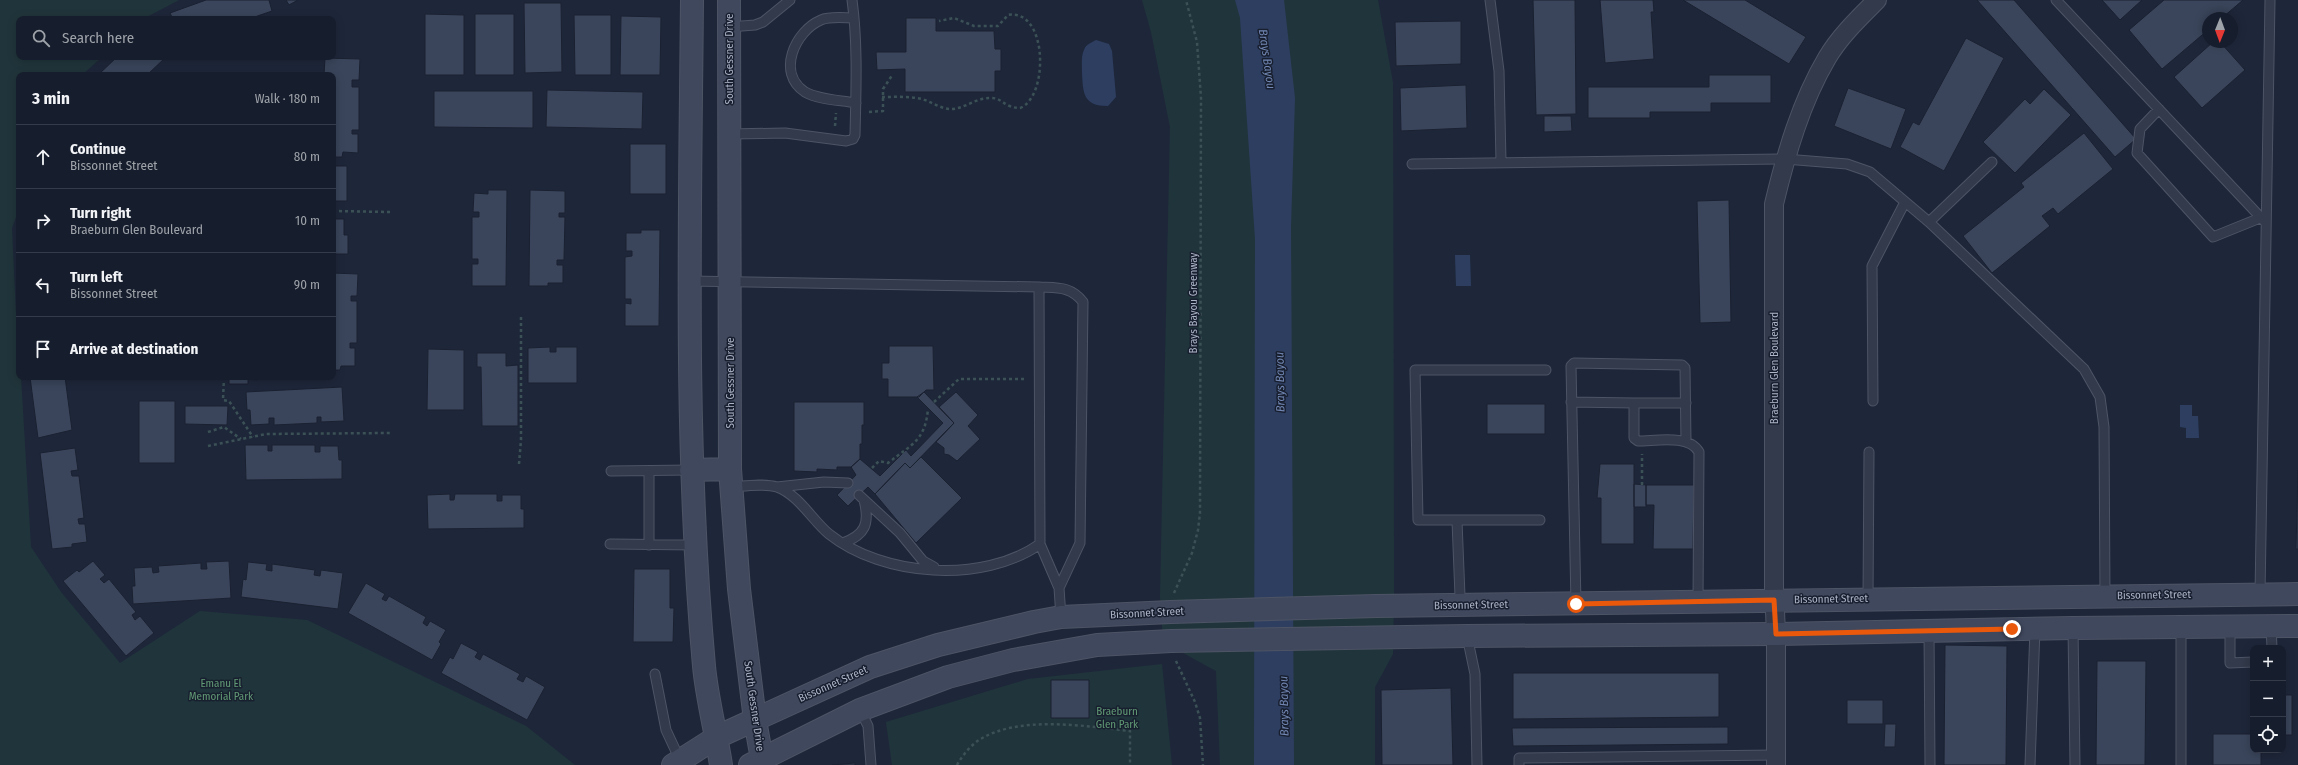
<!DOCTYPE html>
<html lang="en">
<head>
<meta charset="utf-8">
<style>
  :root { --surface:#161d2c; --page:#1f2634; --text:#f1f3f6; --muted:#9ea2a9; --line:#353b48 }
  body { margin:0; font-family:"Fira Sans Condensed",sans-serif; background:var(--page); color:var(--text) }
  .controls { position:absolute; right:12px; bottom:12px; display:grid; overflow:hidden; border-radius:8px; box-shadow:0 2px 10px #0003 }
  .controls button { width:36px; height:36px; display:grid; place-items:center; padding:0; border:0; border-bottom:1px solid var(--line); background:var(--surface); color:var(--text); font:20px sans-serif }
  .compass { position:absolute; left:2202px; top:12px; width:36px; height:36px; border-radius:50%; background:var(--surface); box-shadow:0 2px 10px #0003; rotate:181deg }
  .stop { position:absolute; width:12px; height:12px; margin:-9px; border:3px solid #ea580c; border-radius:50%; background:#fff }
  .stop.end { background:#ea580c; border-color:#fff; box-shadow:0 1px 4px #0008 }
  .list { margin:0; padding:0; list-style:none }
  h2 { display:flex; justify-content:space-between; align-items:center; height:52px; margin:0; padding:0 16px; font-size:17px }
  h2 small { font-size:13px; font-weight:400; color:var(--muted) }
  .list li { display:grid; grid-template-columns:26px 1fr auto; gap:12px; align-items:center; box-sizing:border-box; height:64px; padding:0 16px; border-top:1px solid var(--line) }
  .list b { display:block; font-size:15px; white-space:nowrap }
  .list p { margin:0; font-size:13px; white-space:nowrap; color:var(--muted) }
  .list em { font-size:13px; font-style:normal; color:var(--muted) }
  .icon { flex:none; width:22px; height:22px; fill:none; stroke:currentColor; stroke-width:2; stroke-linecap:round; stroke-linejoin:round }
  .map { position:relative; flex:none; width:2298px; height:765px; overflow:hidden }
  .search { position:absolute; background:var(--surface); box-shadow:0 2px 10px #0003; left:16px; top:16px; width:320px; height:44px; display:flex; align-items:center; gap:10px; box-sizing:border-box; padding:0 14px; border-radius:8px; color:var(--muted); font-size:15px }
  .panel { position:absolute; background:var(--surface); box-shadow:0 2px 10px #0003; left:16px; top:72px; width:320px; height:308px; border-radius:8px }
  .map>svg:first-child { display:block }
  .green { fill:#20353b }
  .water { fill:#2e3e61 }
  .building { fill:#3a455b; stroke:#1a2131 }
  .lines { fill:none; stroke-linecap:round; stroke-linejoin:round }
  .lane-casing { stroke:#4d5465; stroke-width:11 }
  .street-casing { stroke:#4d5465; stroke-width:20 }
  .secondary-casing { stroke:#4d5465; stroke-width:24 }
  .path { stroke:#3b5156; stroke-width:2.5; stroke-dasharray:3 3; stroke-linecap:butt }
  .lane { stroke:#323a4b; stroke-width:9 }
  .street { stroke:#323a4b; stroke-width:18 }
  .secondary { stroke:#40485e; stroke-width:22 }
  .route { stroke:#ea580c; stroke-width:5 }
  .labels { text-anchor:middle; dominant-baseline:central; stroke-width:3; stroke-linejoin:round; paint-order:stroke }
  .street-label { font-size:11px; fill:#acb4c7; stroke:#181f2f }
  .park-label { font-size:11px; fill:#619a74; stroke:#181f2f }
  .water-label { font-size:12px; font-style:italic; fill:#7186b2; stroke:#181f2f }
</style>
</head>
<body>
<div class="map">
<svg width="2298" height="765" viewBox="0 0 2298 765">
  <rect width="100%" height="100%" fill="#1e273a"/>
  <path class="green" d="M0,0H179L143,19H19V57H102L82,75H19V209L12,228L19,377H21L31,547L61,592L120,663L200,611L307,620L526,726L575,765H0Z
    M1142,0H1378L1393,83L1394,594L1393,654L1375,687V765H1220L1216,671L1163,642L1160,597L1170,127L1151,32Z
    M1162,664L1172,765H892L886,722L1028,679Z"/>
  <path class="water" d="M1235,0H1284L1295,98L1291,227L1294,765H1254L1255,239L1240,18Z
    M1096,40L1109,44L1112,51L1116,97L1108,106C1083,106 1083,93 1082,72C1082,65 1081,56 1084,50C1086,44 1091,43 1096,40Z
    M1455,255H1470L1471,286H1456Z
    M2180,405H2192V416H2198L2199,438H2186V428L2180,427Z"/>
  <path class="building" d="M206,0H269L272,11L249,19H173L170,13Z
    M286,0H298L289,5Z
    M1533,0H1575L1576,114L1536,115Z
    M1600,0H1653L1654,12H1651L1654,59L1605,63Z
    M1683,0H1745L1806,37L1789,64Z
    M1977,0H2014L2136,139L2115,157Z
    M2102,0H2142L2120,20Z
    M2164,0H2243L2222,18H2208V30L2162,69L2129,30Z
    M524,3H561L562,72L525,73Z
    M425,14L464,15V75H425Z
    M475,14H514V75H475Z
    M574,15H611V75H575Z
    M621,16L661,17L660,75H620Z
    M906,18H936V31H994L995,49H1001V71H995V92H905V69L877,70L876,52H906Z
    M1461,21V64L1396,66L1395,22Z
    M1966,38L2004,58L1944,171L1900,147L1913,122L1919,125Z
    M2213,42H2220L2245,70L2202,108L2174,77Z
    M117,57H166L147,75H98Z
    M325,58L360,59L359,80H352V87H359V130H352V134H358V153L343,152L342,157H333V75H324Z
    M1709,75H1771V103H1711V112H1650V118H1588V87H1709Z
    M1466,85L1467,128L1401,131L1400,88Z
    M1848,88L1906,109L1891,149L1834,126Z
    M2044,89L2071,115L2015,173L1983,142L2025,99L2030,104Z
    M547,90L643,92L642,129L546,127Z
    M434,91H533V128L434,127Z
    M1544,116H1571L1572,131L1544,132Z
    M2084,133L2113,169L2058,214L2053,208L2042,216L2050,226L1992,273L1963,236L2024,187L2021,183Z
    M630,144H666V194H630Z
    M333,166H347V201H333Z
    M488,190H507L506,286H472V264H478V259H472V217H479V212H473L474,193L488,194Z
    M530,190L565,191V213H559V217H565L564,260H557V265H563V283H548V286H529Z
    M1729,200L1731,322L1700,323L1697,201Z
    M333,219H344V235H348V254H333Z
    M641,230H660L659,326H625V303L631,304V299H625V257L632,256V251H626V233H641Z
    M333,273L358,274L357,296H351V301H357V343H350V348H355V366H341L340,370H333Z
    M889,346H933L934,390H926L919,397H888V379H882V363H889Z
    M550,347V352H556V347H577V383H528V348Z
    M428,349L464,350V410H427Z
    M477,353H506V366L518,365V426H482L481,367H477Z
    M30,377H65L72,430L38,438Z
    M229,377H257V380L248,379V384H229Z
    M342,387L344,421L321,422V417H317V423L274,425V418H269V424L251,425L250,410H247L246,392Z
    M924,392L954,423L910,468L905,463L875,494L868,487L848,506L837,495L856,475L851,467L860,459L880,476L906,450L911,456L943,423L917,397Z
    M956,392L978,415L968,426L980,439L957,461L949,455L944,454V448L936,442L954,423L939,407Z
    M139,401H175V463H139Z
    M794,402H864V425H862V444H860V459L851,467H837V470L817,469V472L794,471Z
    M1487,404H1545V434H1487Z
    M185,406H228L227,425L185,424Z
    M245,445H268V451H272V445H315V452H320V446H338L339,460H342V479L246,480Z
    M75,448L78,470L71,471L72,476H79L84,518L78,519L79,524H85L87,542L72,544V547L52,549L40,453Z
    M921,457L962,498L916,543L875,494L905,463L910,468Z
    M1600,464H1634V544H1601V498H1597Z
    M2298,470V549H2296Z
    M1634,484L1646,485V507H1634Z
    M1646,485H1694L1693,549H1653L1654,505H1646Z
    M450,494V500H454L455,494H497V501H502V495H521V509H524V528L428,529L427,495Z
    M93,561L105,575L100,579L104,583L109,579L136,612L132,615L135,620L140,616L154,633L126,656L63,581L77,570L79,572Z
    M229,561L231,598L133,604L132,586H135L134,568L152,567L153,573L159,572L158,566L201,563V569H207L206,562Z
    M248,562L267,564L266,570L272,571V564L315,570L314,575L320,576L321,570L343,573L338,609L241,597L243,579L246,580Z
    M634,569H670V608H674L673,642H633Z
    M366,583L385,594L382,599L386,601L389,596L426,617L423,623L427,626L430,621L446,630L439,642L441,644L432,660L348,613Z
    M461,643L478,652L475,657L480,660L483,654L520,674L517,679L523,682L526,676L545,687L527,720L441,673L450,657L453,659Z
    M1945,645L2007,646L2006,765H1944Z
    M2097,661H2146L2145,765H2096Z
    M1513,673H1719V717L1513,719Z
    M1051,680H1089V718H1051Z
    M1451,688L1453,765H1382L1381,690Z
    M2251,695L2253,750H2261V765H2213V734H2251Z
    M2283,695H2292V735H2283Z
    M1847,700H1883V724H1847Z
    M1885,724H1896L1895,747H1884Z
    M1728,727V744L1513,746L1512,728Z
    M855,763V765H832Z"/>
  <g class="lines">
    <defs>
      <path id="lane" d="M1490,0L1499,71L1501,162
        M2056,0L2266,223
        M854,18C845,18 830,16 821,20C795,31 776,73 805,92C819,100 840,100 856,103
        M729,27L755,25L763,22L790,0
        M2159,109L2140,129L2137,153L2213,237L2260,218
        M729,134L785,133L846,141L853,139L855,135C856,90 858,44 852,0
        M1412,164L1785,159L1847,164L1870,172L1929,222L2084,369L2100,397L2104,427L2105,596
        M1929,222L1992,162
        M689,281L1039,287L1040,544L1059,588L1061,617
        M1039,287C1057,288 1071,286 1083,302L1080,543L1059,588
        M1873,401L1872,266L1905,202
        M1571,402L1634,403V438L1638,441C1656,441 1689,434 1699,452L1698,602
        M1634,403H1686
        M611,471L691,470
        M649,471V545
        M732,487C745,486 764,483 777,487C799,495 812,520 829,534C883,577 983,584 1040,544
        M777,487L824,482L848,483
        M859,495L900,533L923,561L934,567
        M1540,520H1418L1415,370H1546
        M1457,521L1460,596L1464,604
        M843,543C865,535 870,524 864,500
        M610,544L696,545
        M2260,594L2270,0
        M1868,599L1869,452
        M1576,604L1571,366L1574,363L1682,365L1685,368L1686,441
        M2271,626L2272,648
        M2230,627V663L2253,662
        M2073,628L2075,765
        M1929,631L1930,765
        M1467,636L1475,674L1477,765
        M655,674L666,730L680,760
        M860,710L868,726L871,765
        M1519,765V758L1776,755
        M2030,765L2035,629
        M2181,765V627"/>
      <path id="street" d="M1776,765V634L1774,588V204C1786,154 1801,102 1827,58C1840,36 1859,18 1877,0"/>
      <path id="secondary" d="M692,0C690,222 684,445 704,666C707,699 716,732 721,765
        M729,0L730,469L739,589L755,720L763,765
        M691,470L730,469
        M673,765L717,737L870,667L938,645L1034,622L1061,617L1171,612L1376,606L2298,594
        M750,765L860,710L948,677L1013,660L1097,645L1171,641L1467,636L1776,634L2073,628L2298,626"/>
    </defs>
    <use href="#lane" class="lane-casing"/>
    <use href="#street" class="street-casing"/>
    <use href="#secondary" class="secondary-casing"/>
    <path class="path" d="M882,97C895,97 909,96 922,99C932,102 941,109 951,109C965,109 976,97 992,98C1002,98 1005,108 1020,108C1049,97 1048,8 1008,15L998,26H974L954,18L939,21
      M869,112L883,111V89L893,74
      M835,126L836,113
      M333,211L390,212
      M224,377L223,400L229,401L253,437
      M934,402L959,379H1027
      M208,432L224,427L241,439
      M208,446L266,434L390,433
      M519,464L521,440V316
      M872,468L879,461L888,463C912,444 925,441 928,409
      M1642,485V454
      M1174,593L1192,553L1198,530L1200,513L1201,98L1197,42L1186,0
      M1176,661L1195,702L1200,718L1203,765
      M957,765C962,756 970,746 979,740C1018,715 1086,726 1130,731V765"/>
    <use href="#lane" class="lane"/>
    <use href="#street" class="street"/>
    <use href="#secondary" class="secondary"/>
  </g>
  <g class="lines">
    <path class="route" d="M1576,604L1774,600L1776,634L2012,629"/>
  </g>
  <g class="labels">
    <g class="street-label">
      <text transform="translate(729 59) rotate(-90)">South Gessner Drive</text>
      <text transform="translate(1193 303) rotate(-90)">Brays Bayou Greenway</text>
      <text transform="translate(1774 368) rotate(-90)">Braeburn Glen Boulevard</text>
      <text transform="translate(730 383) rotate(-90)">South Gessner Drive</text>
      <text transform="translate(2154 595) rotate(-1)">Bissonnet Street</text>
      <text transform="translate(1831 599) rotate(-1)">Bissonnet Street</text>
      <text transform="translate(1471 605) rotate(-1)">Bissonnet Street</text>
      <text transform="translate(1147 613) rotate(-3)">Bissonnet Street</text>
      <text transform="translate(833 684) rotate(-24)">Bissonnet Street</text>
      <text transform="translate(754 706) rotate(82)">South Gessner Drive</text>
    </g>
    <g class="park-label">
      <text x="221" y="683">Emanu El<tspan x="221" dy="13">Memorial Park</tspan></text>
      <text x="1117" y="711">Braeburn<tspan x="1117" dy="13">Glen Park</tspan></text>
    </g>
    <g class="water-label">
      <text transform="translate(1267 59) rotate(82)">Brays Bayou</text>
      <text transform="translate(1280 382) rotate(-91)">Brays Bayou</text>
      <text transform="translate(1284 706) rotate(-91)">Brays Bayou</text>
    </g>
  </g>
</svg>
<div class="controls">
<button>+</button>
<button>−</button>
<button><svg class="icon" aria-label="locate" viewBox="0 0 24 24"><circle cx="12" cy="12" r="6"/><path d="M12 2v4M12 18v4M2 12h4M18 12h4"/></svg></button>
</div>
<svg class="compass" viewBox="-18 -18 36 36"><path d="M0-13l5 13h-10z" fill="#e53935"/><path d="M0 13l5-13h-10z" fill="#9ea2a9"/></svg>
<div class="stop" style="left:1576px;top:604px"></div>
<div class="stop end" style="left:2012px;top:629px"></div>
<div class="search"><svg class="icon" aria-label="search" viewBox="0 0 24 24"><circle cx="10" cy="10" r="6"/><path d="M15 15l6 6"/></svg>Search here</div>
<section class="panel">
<h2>3 min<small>Walk · 180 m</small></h2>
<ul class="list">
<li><svg class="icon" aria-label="ahead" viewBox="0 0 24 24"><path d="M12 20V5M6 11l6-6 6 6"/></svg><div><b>Continue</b><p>Bissonnet Street</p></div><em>80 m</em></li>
<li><svg class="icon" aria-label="right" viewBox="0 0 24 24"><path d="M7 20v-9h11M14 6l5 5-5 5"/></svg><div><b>Turn right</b><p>Braeburn Glen Boulevard</p></div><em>10 m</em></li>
<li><svg class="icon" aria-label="left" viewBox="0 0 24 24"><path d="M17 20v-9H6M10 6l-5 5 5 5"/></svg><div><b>Turn left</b><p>Bissonnet Street</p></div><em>90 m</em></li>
<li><svg class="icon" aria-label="arrive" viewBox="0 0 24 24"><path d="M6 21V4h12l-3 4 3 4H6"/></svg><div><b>Arrive at destination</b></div></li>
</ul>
</section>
</div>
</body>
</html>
